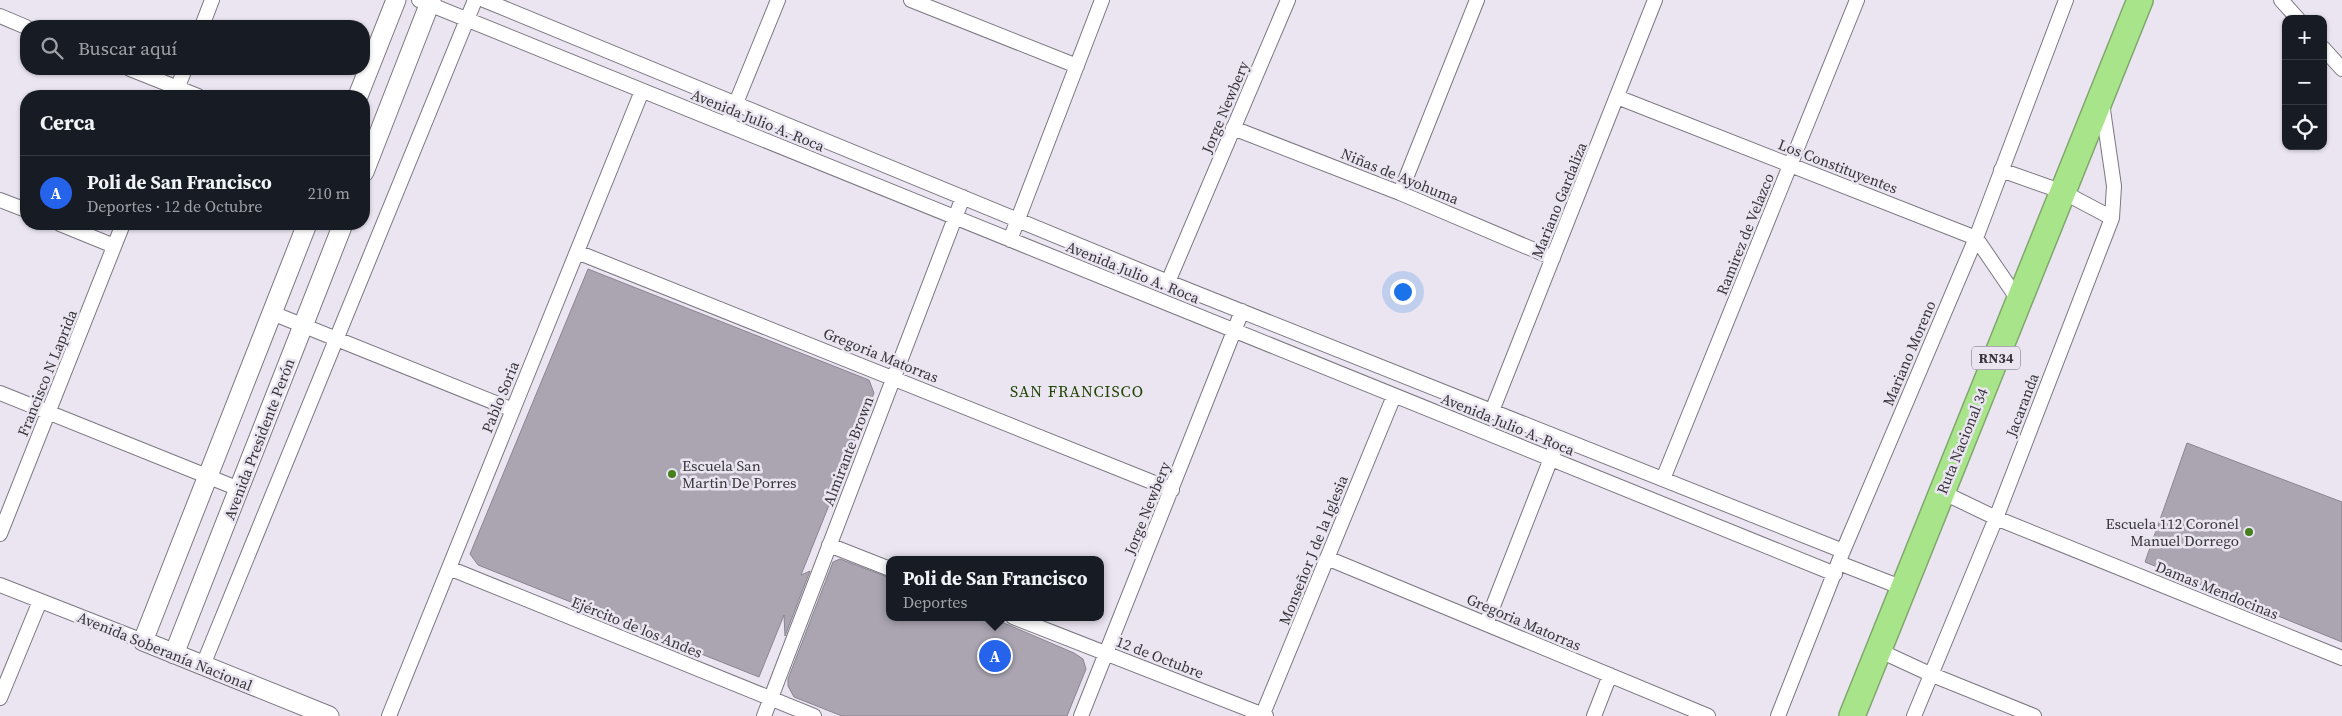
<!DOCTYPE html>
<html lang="es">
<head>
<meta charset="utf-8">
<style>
  :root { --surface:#171b24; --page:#242831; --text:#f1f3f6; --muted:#9ea1a6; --line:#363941; --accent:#2563eb }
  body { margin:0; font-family:"Source Serif 4",serif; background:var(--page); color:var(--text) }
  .controls { position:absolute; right:15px; top:15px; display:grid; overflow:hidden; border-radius:10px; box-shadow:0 1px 4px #0004 }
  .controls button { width:45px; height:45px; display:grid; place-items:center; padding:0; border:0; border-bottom:1px solid var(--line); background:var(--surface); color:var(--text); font:25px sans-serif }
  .you { position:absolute; left:1402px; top:291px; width:18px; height:18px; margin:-12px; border:4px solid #fff; border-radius:50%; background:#1a73e8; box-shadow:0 0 0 8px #1a73e833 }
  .badge { display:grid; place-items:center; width:32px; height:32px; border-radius:50%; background:var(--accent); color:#fff; font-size:16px; font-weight:700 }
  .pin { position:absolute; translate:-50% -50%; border:2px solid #fff; box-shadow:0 1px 5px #0006 }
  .popup { position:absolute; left:886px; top:556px; width:218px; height:65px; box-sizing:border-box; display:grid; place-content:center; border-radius:10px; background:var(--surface); filter:drop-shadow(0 1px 4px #0005); font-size:16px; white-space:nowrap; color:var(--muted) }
  .popup b { font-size:19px; color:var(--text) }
  .popup::after { content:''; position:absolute; left:50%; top:100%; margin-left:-10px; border:10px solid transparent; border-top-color:var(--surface) }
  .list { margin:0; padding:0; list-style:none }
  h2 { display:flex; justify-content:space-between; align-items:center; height:65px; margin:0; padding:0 20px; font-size:21px }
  h2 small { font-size:16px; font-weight:400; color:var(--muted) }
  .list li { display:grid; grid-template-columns:32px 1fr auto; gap:15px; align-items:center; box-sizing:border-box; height:75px; padding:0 20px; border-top:1px solid var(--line) }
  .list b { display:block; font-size:19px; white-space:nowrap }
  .list p { margin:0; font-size:16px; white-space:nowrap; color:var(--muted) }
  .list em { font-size:16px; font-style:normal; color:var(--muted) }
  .icon { flex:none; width:28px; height:28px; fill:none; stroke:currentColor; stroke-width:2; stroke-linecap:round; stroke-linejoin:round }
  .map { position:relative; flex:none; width:2342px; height:716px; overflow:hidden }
  .search { position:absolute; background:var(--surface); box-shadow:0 1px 4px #0004; left:20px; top:20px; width:350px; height:55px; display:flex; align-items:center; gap:12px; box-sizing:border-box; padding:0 18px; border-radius:20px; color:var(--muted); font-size:19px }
  .panel { position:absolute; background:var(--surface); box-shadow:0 1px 4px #0004; left:20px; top:90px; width:350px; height:140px; border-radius:20px }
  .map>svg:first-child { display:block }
  .building { fill:#aaa5b1; stroke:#8a8590 }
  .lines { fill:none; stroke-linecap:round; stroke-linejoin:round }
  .street-casing { stroke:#7c7782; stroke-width:16 }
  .secondary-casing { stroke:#7c7782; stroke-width:21 }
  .highway-casing { stroke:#81a76e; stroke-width:28 }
  .street { stroke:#fff; stroke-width:14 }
  .secondary { stroke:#fff; stroke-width:19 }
  .highway { stroke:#a8e48a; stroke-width:25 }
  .poi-dot { fill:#45801c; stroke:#eae5f1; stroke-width:2 }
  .labels { text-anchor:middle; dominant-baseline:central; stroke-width:5; stroke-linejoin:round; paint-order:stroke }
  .shield { fill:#eae5f1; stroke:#6d6a72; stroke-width:1 }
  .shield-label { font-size:14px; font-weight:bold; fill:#38363b }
  .street-label { font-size:15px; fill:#38363b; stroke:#eae5f1 }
  .poi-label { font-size:15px; fill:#38363b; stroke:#eae5f1; text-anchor:start }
  .neighbourhood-label { font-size:16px; letter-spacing:1px; fill:#204504; stroke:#eae5f1 }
</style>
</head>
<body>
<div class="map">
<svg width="2342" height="716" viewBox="0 0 2342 716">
  <rect width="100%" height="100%" fill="#eae5f1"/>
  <path class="building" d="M588,269L869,380L874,393L801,575L810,571L785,636L784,615L759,677L478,565L470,554Z
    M2187,443L2342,502V642L2145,562Z
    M840,559L890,578V617H990L1074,653L1083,659L1086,669L1067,716H842L794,697L788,686V679L833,562Z"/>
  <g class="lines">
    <defs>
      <path id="street" d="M419,0L1835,574
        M484,0L1168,282L1843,551
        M911,0L1077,66
        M2281,0L2298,19
        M0,16L26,27
        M202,26L212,0
        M2323,48L2342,69
        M130,69L198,96
        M174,96L185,69
        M1617,97L1976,238L2019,301
        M727,125L778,0
        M1233,128L1400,193L1553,258
        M2001,170L2063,192L2112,218
        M1400,193L1477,0
        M0,200L26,210
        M60,224L114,246
        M1010,240L1102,0
        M577,252L1172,490
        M1168,282L1288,0
        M272,313L513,410
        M0,393L239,489
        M1492,411L1655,0
        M1663,479L1857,0
        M1942,492L1996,518L2342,658
        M0,534L123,224
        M829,545L890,569
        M1327,558L1708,716
        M1839,563L1903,588
        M449,568L814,716
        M0,585L143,641
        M1013,617L1266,716
        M1486,624L1559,438
        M1878,650L1930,674L2034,716
        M203,665L475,0
        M0,698L40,601
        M389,716L642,91
        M764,716L963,197
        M1081,716L1242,311
        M1262,716L1394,396
        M1594,716L1610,675
        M1778,716L1843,551L1976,238L2066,0
        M1914,716L1996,518L2112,218L2114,186L2102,103"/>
      <path id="secondary" d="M358,96L396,0
        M364,172L431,0
        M307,224L143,641L329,716
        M174,654L343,224"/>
      <path id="highway" d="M1852,716L2140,0"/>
    </defs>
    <use href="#street" class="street-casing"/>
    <use href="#secondary" class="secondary-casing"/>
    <use href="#highway" class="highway-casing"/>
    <use href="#street" class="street"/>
    <use href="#secondary" class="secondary"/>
    <use href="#highway" class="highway"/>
  </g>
  <g class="poi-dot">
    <circle cx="672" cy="474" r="5"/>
    <circle cx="2249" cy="532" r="5"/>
  </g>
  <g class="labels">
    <rect class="shield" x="1972" y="346.5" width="48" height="23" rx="4"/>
    <g class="shield-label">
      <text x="1996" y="358">RN34</text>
    </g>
    <g class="street-label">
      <text transform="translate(1225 107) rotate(-67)">Jorge Newbery</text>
      <text transform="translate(758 120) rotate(22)">Avenida Julio A. Roca</text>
      <text transform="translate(1838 166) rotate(21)">Los Constituyentes</text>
      <text transform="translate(1400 176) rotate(22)">Niñas de Ayohuma</text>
      <text transform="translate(1559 200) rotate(-68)">Mariano Gardaliza</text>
      <text transform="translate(1745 234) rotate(-68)">Ramirez de Velazco</text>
      <text transform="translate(1133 272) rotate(22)">Avenida Julio A. Roca</text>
      <text transform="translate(1909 353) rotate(-67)">Mariano Moreno</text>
      <text transform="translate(881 355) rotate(22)">Gregoria Matorras</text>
      <text transform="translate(47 373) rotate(-68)">Francisco N Laprida</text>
      <text transform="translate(500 397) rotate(-68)">Pablo Soria</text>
      <text transform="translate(2022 405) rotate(-69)">Jacaranda</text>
      <text transform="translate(1508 424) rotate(22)">Avenida Julio A. Roca</text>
      <text transform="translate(259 439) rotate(-69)">Avenida Presidente Perón</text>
      <text transform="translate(1962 441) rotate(-68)">Ruta Nacional 34</text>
      <text transform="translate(848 451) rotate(-69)">Almirante Brown</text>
      <text transform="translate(1147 508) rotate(-68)">Jorge Newbery</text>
      <text transform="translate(1313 550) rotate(-68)">Monseñor J de la Iglesia</text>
      <text transform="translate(2217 590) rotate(22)">Damas Mendocinas</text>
      <text transform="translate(1524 622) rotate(23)">Gregoria Matorras</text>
      <text transform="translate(637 627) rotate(22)">Ejército de los Andes</text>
      <text transform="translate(165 651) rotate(22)">Avenida Soberanía Nacional</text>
      <text transform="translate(1160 657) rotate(21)">12 de Octubre</text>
    </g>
    <g class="poi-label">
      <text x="682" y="465">Escuela San<tspan x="682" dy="17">Martin De Porres</tspan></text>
      <text x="2239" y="523" text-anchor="end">Escuela 112 Coronel<tspan x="2239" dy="17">Manuel Dorrego</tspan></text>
    </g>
    <g class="neighbourhood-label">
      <text x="1077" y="391">SAN FRANCISCO</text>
    </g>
  </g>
</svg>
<div class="controls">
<button>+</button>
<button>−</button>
<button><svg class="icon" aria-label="locate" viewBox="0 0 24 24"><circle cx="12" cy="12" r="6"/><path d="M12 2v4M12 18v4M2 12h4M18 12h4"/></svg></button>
</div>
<div class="you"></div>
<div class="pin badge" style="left:995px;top:656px">A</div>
<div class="popup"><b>Poli de San Francisco</b>Deportes</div>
<div class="search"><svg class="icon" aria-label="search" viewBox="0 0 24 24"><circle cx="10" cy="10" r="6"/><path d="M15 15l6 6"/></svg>Buscar aquí</div>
<section class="panel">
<h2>Cerca<small></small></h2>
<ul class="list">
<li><span class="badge">A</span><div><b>Poli de San Francisco</b><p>Deportes · 12 de Octubre</p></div><em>210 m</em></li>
</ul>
</section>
</div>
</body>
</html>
